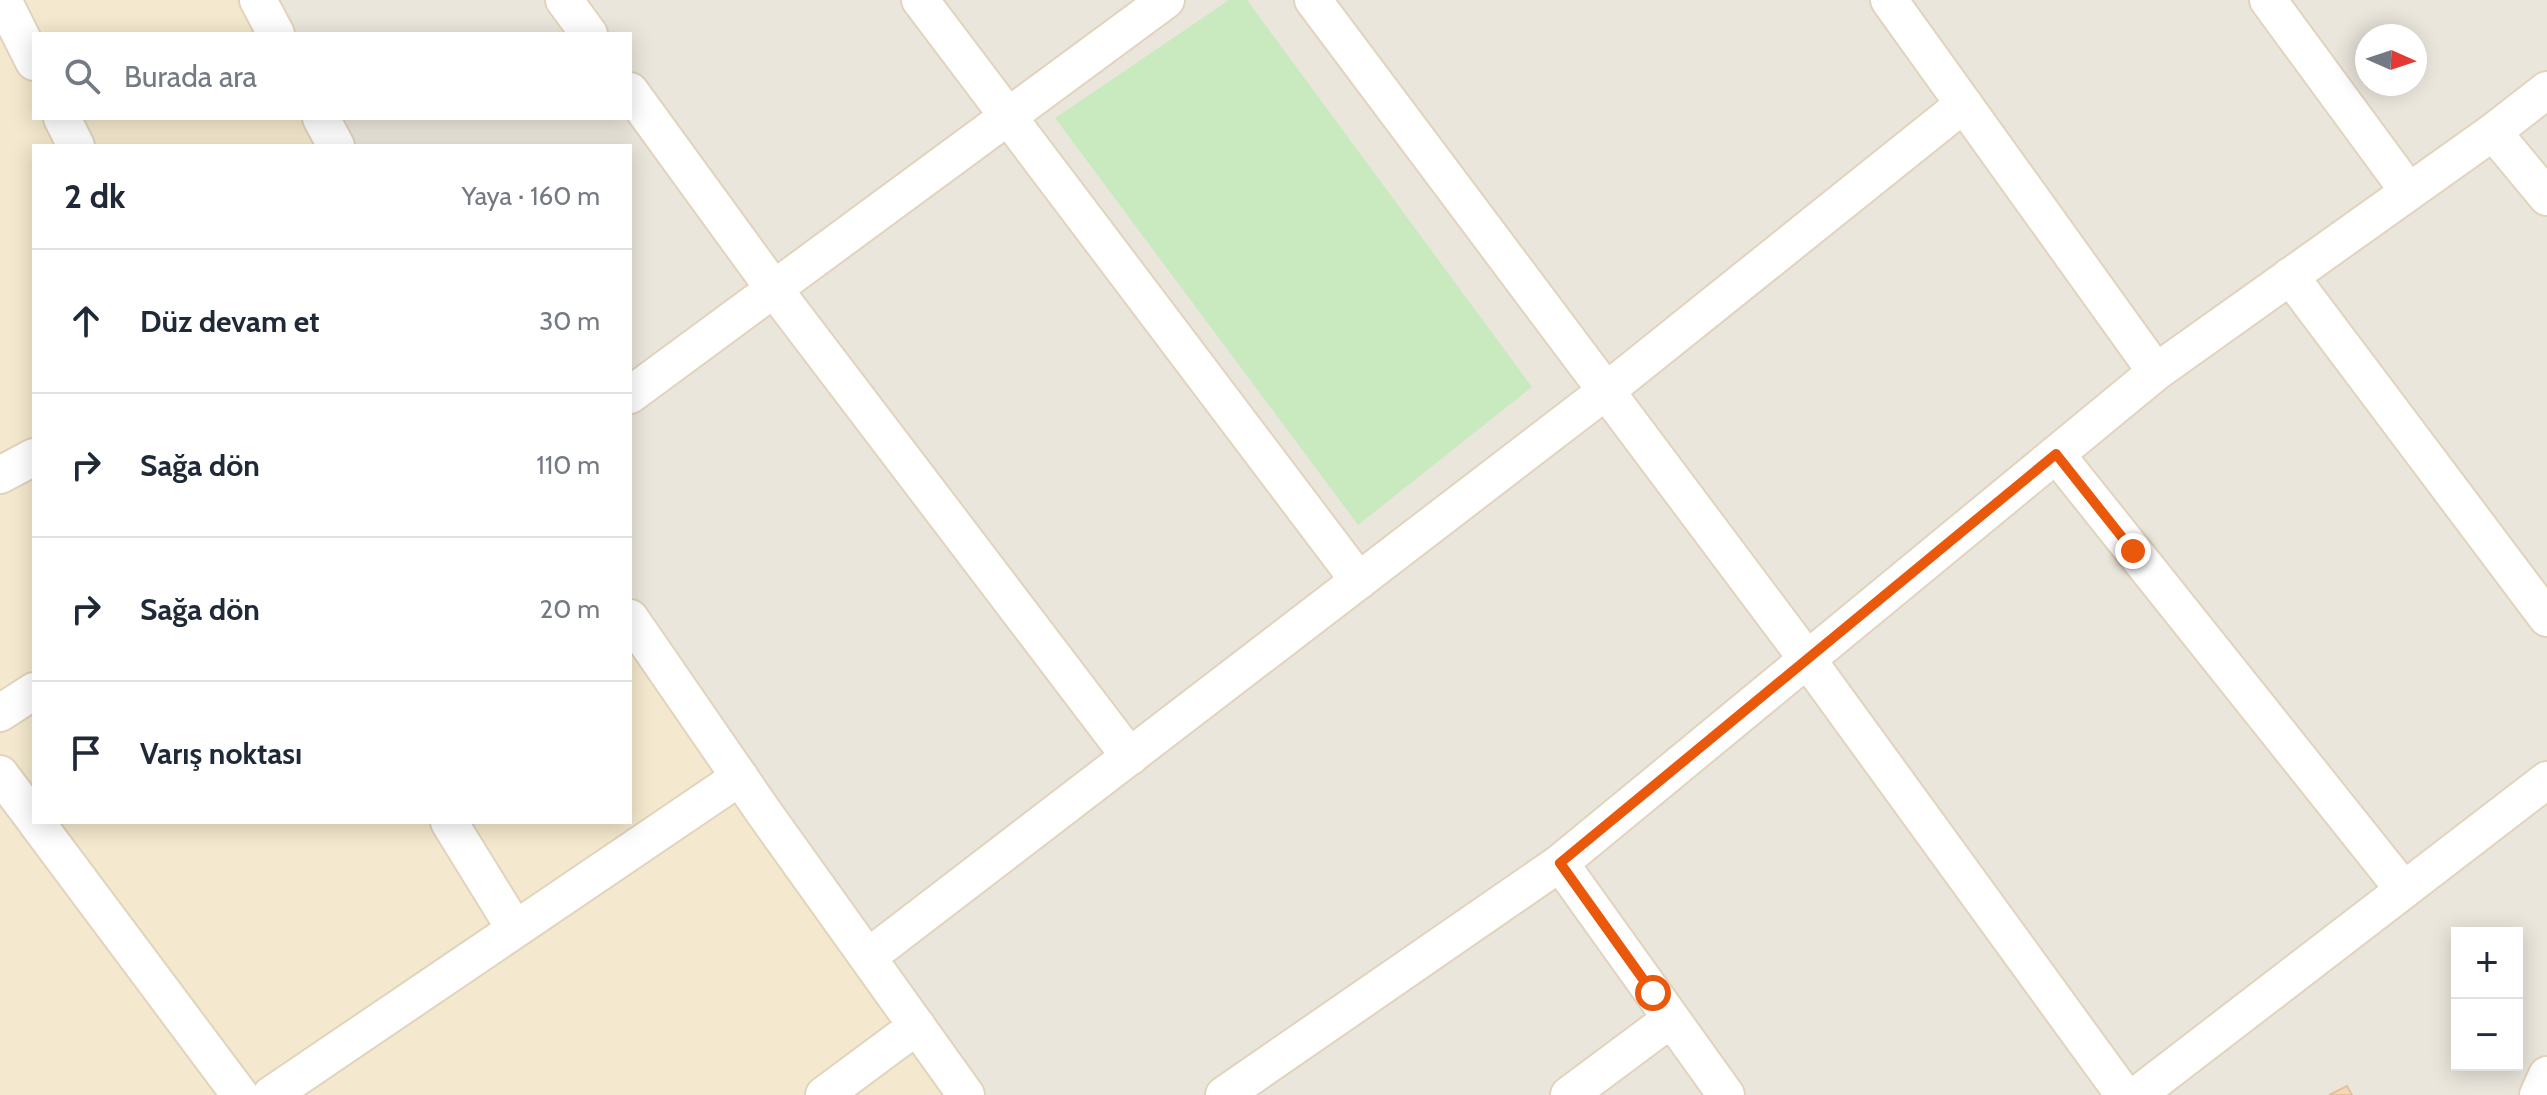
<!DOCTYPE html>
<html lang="tr">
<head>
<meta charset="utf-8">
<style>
  :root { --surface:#fff; --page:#f2f2f3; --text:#1f2937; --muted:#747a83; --line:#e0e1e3 }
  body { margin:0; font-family:Cabin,sans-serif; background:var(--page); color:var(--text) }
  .controls { position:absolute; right:24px; bottom:24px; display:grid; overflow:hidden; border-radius:0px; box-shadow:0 4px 20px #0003 }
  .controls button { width:72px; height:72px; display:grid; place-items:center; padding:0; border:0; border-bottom:2px solid var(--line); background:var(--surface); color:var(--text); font:40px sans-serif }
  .compass { position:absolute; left:2355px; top:24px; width:72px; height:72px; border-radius:50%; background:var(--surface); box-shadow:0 4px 20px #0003; rotate:93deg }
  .stop { position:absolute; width:24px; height:24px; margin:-18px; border:6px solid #ea580c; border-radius:50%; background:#fff }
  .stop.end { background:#ea580c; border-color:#fff; box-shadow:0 2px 8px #0008 }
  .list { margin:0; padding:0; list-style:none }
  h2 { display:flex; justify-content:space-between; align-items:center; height:104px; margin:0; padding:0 32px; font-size:34px }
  h2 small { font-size:26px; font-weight:400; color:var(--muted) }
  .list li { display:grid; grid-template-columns:52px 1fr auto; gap:24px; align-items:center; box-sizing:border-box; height:144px; padding:0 32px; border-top:2px solid var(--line) }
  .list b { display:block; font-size:30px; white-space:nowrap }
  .list em { font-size:26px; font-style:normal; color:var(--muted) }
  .icon { flex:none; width:44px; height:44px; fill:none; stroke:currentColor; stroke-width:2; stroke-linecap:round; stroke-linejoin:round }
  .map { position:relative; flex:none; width:2547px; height:1095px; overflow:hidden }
  .search { position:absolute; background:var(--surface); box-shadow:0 4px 20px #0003; left:32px; top:32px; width:600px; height:88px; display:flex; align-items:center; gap:20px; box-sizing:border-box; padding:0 28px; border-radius:0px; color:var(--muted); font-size:30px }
  .panel { position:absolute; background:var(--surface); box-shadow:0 4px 20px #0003; left:32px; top:144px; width:600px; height:680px; border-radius:0px }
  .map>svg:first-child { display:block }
  .residential { fill:#f4e9ce }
  .industrial { fill:#ebe6dc; fill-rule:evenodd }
  .green { fill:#c9eabf }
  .building { fill:#f3d9b7; stroke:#e6c297; stroke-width:2 }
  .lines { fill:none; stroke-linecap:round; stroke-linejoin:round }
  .street-casing { stroke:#e1d3bc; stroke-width:40 }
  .street { stroke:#fff; stroke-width:36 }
  .route { stroke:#ea580c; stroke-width:10 }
</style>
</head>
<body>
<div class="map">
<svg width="2547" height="1095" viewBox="0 0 2547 1095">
  <rect width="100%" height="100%" fill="#fdf6e0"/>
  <path class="residential" d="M0,0H284L304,34H34V118H354L370,146H34V822H630V590L962,1095H0Z"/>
  <path class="industrial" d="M267,0H2547V1095H962L630,617V146H348L333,118H630V34H286ZM2367,36H2415V84H2367ZM2457,933H2517V1065H2457Z"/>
  <path class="green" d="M1229,0H1247L1532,387L1358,525L1055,118Z"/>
  <path class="building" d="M2347,1086L2352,1095H2329Z"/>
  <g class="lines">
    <defs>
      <path id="street" d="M3,0L34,62
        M258,0L276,34
        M564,0L589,34
        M920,0L1359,581
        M1313,0L1807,659L2124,1095
        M1889,0L2156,372
        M2268,0L2409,192
        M630,91L774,289L1130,757
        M62,118L76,146
        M321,118L336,146
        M2493,132L2547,197
        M2290,276L2547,618
        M630,395L1166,0
        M2056,454L2404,890
        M0,475L34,457
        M630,618L765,814L966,1095
        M0,713L34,691
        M0,774L34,819
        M36,822L240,1095
        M449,822L515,929
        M1560,863L1726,1095
        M868,957L1606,391L1964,104
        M271,1095L740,777
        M824,1095L917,1026
        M1224,1095L1560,863L2156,372L2493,132L2547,90
        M1569,1095L1671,1019
        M2137,1095L2547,780
        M2538,1095L2547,1075"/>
    </defs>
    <use href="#street" class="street-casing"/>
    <use href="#street" class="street"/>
  </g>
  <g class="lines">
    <path class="route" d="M1653,993L1560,863L2056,454L2133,551"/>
  </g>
</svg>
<div class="controls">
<button>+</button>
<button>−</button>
</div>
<svg class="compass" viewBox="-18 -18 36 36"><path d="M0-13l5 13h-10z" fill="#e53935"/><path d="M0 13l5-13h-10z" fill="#747a83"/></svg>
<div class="stop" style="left:1653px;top:993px"></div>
<div class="stop end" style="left:2133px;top:551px"></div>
<div class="search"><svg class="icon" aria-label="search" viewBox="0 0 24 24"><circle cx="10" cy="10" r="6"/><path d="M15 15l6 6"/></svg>Burada ara</div>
<section class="panel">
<h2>2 dk<small>Yaya · 160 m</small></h2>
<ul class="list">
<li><svg class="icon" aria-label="ahead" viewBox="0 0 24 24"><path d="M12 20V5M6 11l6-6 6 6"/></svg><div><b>Düz devam et</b></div><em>30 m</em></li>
<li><svg class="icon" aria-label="right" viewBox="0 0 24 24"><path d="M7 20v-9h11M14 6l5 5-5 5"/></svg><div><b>Sağa dön</b></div><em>110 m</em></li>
<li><svg class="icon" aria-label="right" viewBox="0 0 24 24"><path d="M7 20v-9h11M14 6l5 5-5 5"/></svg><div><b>Sağa dön</b></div><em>20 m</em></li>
<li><svg class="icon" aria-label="arrive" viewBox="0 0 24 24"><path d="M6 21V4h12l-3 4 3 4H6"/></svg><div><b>Varış noktası</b></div></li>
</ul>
</section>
</div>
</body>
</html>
